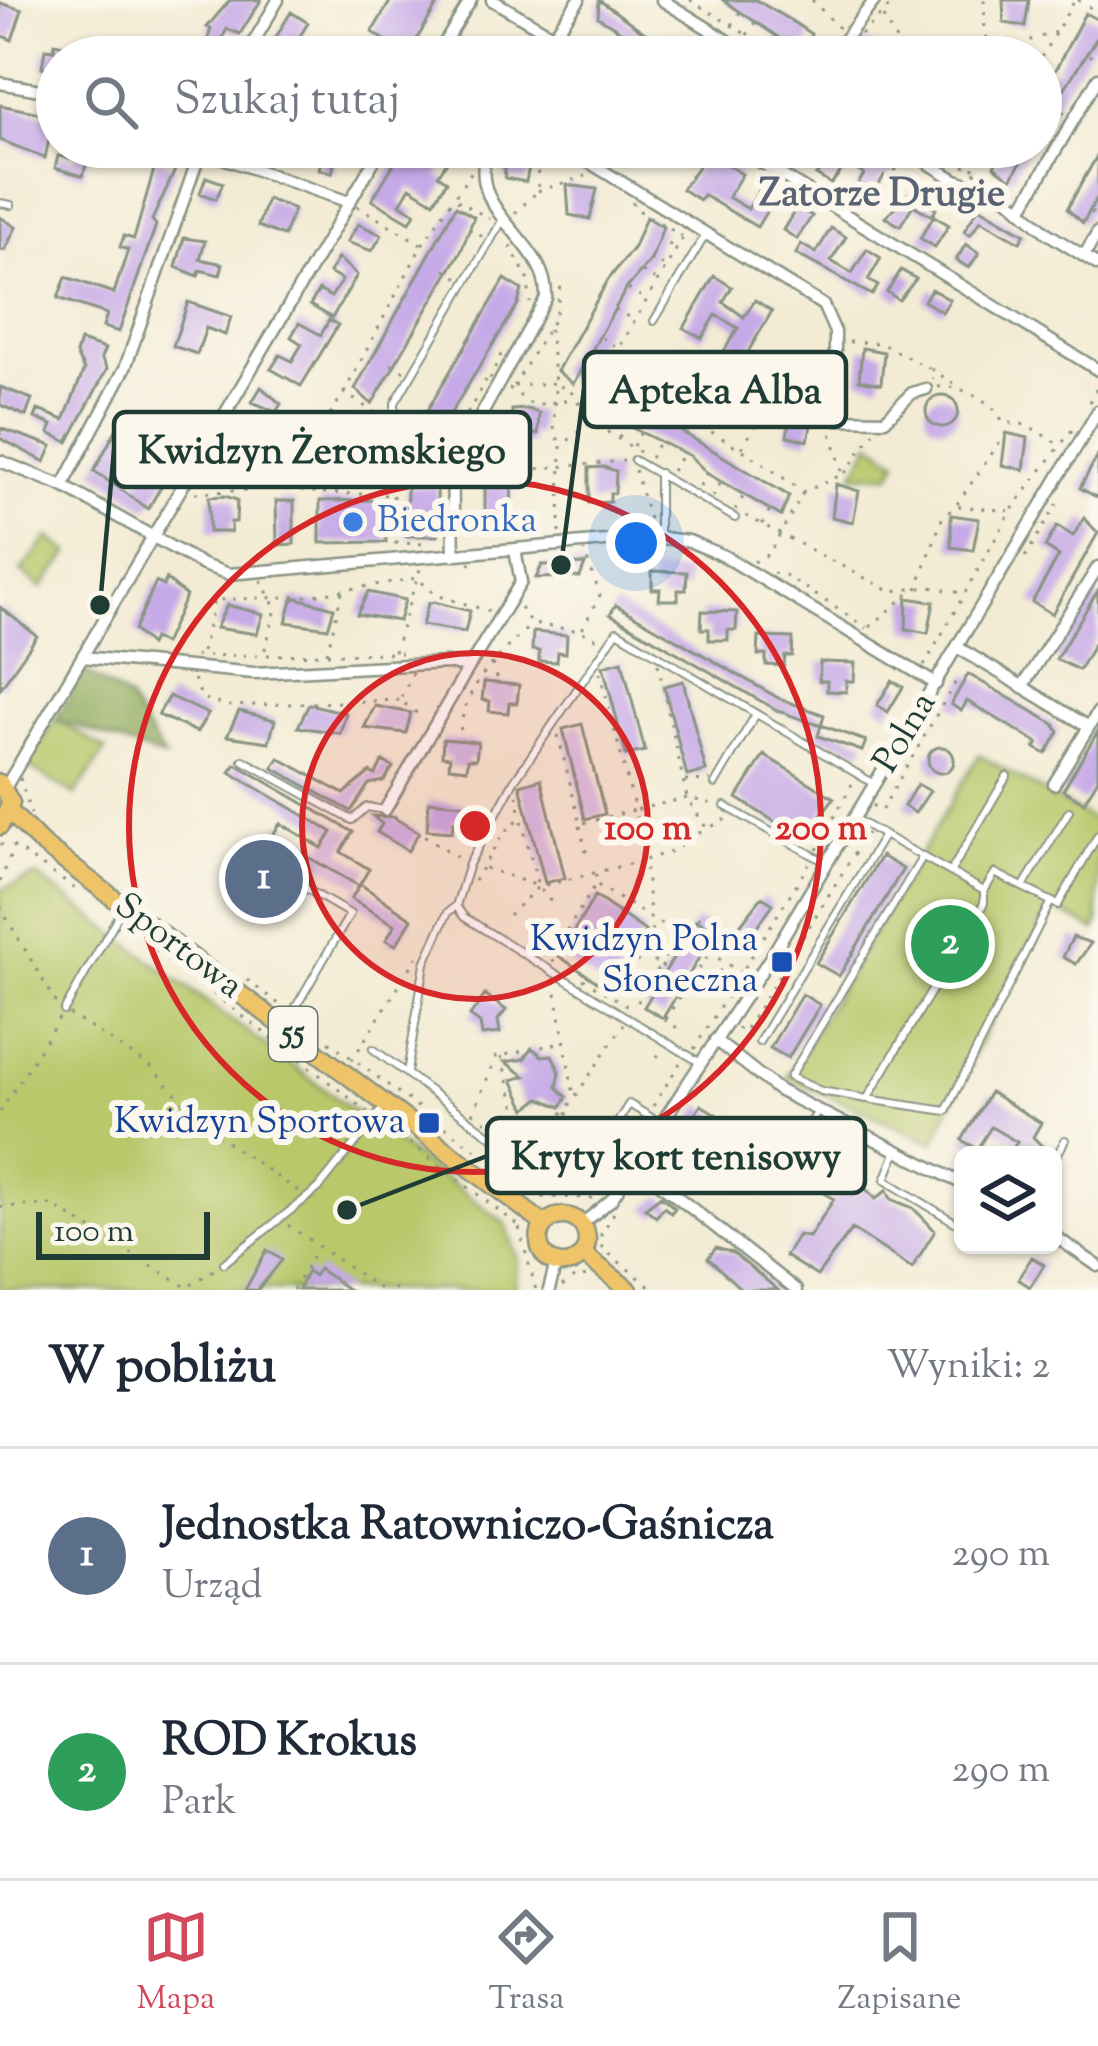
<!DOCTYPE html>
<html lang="pl">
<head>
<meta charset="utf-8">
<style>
  :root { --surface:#fff; --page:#f6f6f7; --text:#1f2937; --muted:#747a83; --line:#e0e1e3; --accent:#d1495b }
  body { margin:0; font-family:"Sorts Mill Goudy",serif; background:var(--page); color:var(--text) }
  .controls { position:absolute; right:36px; bottom:36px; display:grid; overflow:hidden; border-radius:18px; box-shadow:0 3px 9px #0004 }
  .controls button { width:108px; height:108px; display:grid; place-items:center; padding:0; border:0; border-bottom:3px solid var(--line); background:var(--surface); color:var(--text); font:60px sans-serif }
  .scale { position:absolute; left:36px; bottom:30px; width:174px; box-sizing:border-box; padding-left:12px; border:6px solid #1f3d34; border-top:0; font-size:33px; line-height:42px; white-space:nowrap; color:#1f3d34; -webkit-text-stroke:9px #fbf7ec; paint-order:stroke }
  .you { position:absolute; left:636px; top:543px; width:42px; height:42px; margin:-30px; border:9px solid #fff; border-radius:50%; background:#1a73e8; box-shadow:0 0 0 18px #1a73e833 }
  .badge { display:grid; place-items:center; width:78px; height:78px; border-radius:50%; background:var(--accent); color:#fff; font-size:39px; font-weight:700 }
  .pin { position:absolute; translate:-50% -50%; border:6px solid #fff; box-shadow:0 3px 12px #0006 }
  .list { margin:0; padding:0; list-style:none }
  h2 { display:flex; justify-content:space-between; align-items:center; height:156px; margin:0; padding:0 48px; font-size:51px }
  h2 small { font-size:39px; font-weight:400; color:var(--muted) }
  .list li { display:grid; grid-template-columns:78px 1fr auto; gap:36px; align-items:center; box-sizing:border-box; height:216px; padding:0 48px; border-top:3px solid var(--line) }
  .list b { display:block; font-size:45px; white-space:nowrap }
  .list p { margin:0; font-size:39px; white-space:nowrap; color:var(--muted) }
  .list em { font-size:39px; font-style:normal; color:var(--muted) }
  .icon { flex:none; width:66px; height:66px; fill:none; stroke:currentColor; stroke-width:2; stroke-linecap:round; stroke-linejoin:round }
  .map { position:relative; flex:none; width:1098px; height:1290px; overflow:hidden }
  .search { position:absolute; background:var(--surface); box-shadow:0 3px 9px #0004; left:36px; right:36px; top:36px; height:132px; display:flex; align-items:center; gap:30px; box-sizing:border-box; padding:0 42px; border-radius:66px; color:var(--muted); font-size:45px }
  .sheet { height:588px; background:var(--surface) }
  nav { display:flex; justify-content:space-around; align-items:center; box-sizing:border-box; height:168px; border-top:3px solid var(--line); background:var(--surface); font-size:33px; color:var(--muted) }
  nav a { display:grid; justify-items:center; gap:6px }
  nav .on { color:var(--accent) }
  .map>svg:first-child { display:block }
  .green { fill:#b8c86a; stroke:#6c824f; stroke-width:3 }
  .forest { fill:#92ac5e; stroke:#587449; stroke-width:3 }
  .building { fill:#c6a9e7 }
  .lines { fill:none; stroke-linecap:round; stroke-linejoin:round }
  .service-casing { stroke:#899484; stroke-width:10 }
  .minor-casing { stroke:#899484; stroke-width:15 }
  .primary-casing { stroke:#899484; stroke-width:21 }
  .path { stroke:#899484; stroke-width:3; stroke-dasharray:3 9; stroke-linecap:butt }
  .service { stroke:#fff; stroke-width:6 }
  .minor { stroke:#fff; stroke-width:10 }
  .primary { stroke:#efc469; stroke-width:16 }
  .ring { fill:none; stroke:#d62828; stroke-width:6 }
  .shop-dot { fill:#3f7fe0; stroke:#fbf7ec; stroke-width:4.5 }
  .transit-dot { fill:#1a4fb4; stroke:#fbf7ec; stroke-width:4.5 }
  .labels { text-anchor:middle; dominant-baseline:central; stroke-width:12; stroke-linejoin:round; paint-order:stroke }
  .shield { fill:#fbf7ec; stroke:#61756b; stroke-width:3 }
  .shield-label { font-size:33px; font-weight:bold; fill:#1f3d34 }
  .shop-label { font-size:36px; fill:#366cbe; stroke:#fbf7ec; text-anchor:start }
  .street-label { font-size:36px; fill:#1f3d34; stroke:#fbf7ec }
  .transit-label { font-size:36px; fill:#164399; stroke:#fbf7ec; text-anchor:end }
  .neighbourhood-label { font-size:39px; font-weight:bold; fill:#596373; stroke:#fbf7ec }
  .centre { fill:#d62828; stroke:#fbf7ec; stroke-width:6 }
  .ring-label { font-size:36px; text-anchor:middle; font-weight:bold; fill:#d62828; stroke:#fbf7ec; stroke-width:12; stroke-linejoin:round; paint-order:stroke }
  .leader { fill:none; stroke:#1f3d34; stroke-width:4.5 }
  .callout-dot { fill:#1f3d34; stroke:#fbf7ec; stroke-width:4.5 }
  .callout { fill:#fbf7ec; stroke:#1f3d34; stroke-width:4.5 }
  .callout-label { font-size:39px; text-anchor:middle; font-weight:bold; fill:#1f3d34 }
</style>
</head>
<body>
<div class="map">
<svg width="1098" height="1290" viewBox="0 0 1098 1290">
  <rect width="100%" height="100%" fill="#fbf7ec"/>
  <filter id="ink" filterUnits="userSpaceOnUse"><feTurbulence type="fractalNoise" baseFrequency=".00833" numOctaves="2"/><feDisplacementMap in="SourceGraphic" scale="24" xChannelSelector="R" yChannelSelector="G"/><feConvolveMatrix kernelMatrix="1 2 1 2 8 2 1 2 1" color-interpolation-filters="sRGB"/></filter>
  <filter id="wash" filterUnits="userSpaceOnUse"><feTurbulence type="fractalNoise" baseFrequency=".004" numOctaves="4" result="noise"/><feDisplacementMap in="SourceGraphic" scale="48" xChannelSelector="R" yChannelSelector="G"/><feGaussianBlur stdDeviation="2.7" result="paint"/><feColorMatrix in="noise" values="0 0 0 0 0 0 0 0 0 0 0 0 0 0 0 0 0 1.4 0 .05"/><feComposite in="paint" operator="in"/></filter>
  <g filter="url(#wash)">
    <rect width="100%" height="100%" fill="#f3ebd3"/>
    <path class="green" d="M871,442L898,461L891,474L853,475Z
      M49,537L70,553L42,588L21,571Z
      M56,719L106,750L75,795L27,766Z
      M979,755L1098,823V924L1095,930L1051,907L970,1061L934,1143L787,1077Z
      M37,876L505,1223L518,1259L515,1290H0V890Z"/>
    <path class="forest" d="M84,671L128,699L164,758L56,719Z"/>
    <g id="blocks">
      <path class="building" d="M230,0H261L240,34L227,29L216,49L232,57H202L211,29L207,27Z
        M391,0H440L408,54L372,32Z
        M599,0L667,49L662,57L634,47L637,41L598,17Z
        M723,0H756L793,22L811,34L803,54Z
        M1003,0H1029L1025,26L1004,23Z
        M0,3L22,10L12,40L0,35Z
        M291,12L308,23L287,57H264Z
        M1085,13L1098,20V36L1041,125V84L1056,69Z
        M55,43L67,46L64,57H57V70L42,67L45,49L54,50Z
        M868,43L880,47V57H854V44Z
        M0,105L54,116L45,158L0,140Z
        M79,147H91L83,176L55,168L58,156L76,159Z
        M404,147H434L431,152L447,162L438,175L447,181L434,202L410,187L400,204L415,213L410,222L372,200Z
        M502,147L532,151L526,182L505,178Z
        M669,147H699L742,174L728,197L748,209L762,185L777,194L757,227L703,195L699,200L682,189L699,165Z
        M784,147H807L797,164L780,154Z
        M1005,147H1030L1011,179L994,166Z
        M325,148L337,152L332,173L319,169Z
        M843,148L879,169L883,162L896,170L890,180L884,176L866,205L851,196L864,174L846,165L831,184L816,175Z
        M1098,154V196L1083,223L1067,209Z
        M157,159L176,168L152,220L156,225L119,332L103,327L107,314L58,298L66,277L114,293L128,250L120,247L124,236L134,239Z
        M206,177L223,183L216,199L200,193Z
        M567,185L597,189L590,219L569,215Z
        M910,193L936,209L932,216L913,205L900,226L885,217Z
        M267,199L294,209L284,236L258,226Z
        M456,206L474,217L461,251L372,404L355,389Z
        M797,207L812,216L797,239L783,230Z
        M979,207L1025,234L1020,242L981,220L970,235L964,231Z
        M934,216L949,225L935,247L920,238Z
        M0,217L16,227L5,250H0Z
        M646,217L663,227L651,260L626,289L573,384L557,371L608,280L634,247Z
        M358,224L382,235L372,251L347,242Z
        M831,228L846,237L831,261L852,273L867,249L881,258L868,280L878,286L872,295L796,254L801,244L816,253Z
        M184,238L205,241L200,259L223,264L220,275L200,270L198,276L176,267Z
        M966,244L979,253L969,268L956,260Z
        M338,258L357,275L332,318L310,305L319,290L331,297L342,280L329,273Z
        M901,270L916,279L899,300L887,292Z
        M714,276L732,287L723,302L744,317L755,300L772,311L742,362L724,351L738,328L716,315L702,338L684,328Z
        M505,279L522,290L518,304L425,455L409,441Z
        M931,289L950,300L942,312L924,301Z
        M188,302L231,317L225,335L206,328L197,354L173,346Z
        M329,320L338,325L301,386L271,369L280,355L292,361L302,344L291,337L299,323L321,335Z
        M80,341L105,349L101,358L107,369L68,442L49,433L52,425L35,418L38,410L64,420L84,370L76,354Z
        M862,348L884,352L881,384L859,380Z
        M0,387L32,399L26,416L0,405Z
        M261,387L281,404L276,412L252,402Z
        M926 411a16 16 0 1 1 32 0a16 16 0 1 1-32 0Z
        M627,399L789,496L781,516L708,474L690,456L628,426L617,416Z
        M792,405L814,409L808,441L787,436Z
        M527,409L539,413L538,434H532V444H511L512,410Z
        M118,426L135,436L119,469L140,482L167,446L180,454L148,509L94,471Z
        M0,428L52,446L45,462L0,438Z
        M1006,433L1028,438L1024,470L1002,465Z
        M1098,455V498L1080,488Z
        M604,467L616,471L615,493H610V502L589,503V468Z
        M500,479L512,483L511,505H506V514L485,515V480Z
        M836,484L859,491L853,522L832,517Z
        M407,487H437L438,536H406Z
        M225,496L237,500L236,522H231V532H209V497Z
        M386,500V542L320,543V501Z
        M276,501H294V544L277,545Z
        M951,515L979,519L973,550L951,547Z
        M1084,518L1098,533L1052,614L1032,602L1059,556L1045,547L1057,526L1073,536Z
        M585,564L580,577L536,578L542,565Z
        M652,571L687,572L686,590H678V600H659L660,589H652Z
        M166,579L186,596L164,644L153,639L150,645L134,630L156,582L163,586Z
        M1098,590V637L1079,670L1056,659Z
        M368,592L405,600L399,621L357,614Z
        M297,598L334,608L328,628L286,622L292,600Z
        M907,598L934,602L928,633L906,629Z
        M434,602L470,611L465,632L422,625L428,604Z
        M227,605L263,614L257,634L216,628Z
        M616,605L780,699L824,715L821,726L778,711L610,614Z
        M0,607L37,636L0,689Z
        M702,611L737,612L736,630H728V640H709V629H701Z
        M533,632L567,635L566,653L558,652L557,662L539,661V651L532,650Z
        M759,637L793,638L792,656H785L784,666L766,665V655H758Z
        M622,661L645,751L626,755L603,666Z
        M820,662L855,663L854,681H846V692L827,691V681H819Z
        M968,674L1054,724L1059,732L1046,754L1035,748L1038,743L967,701L961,711L951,704Z
        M683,681L706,771L687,776L664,686Z
        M892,681L903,687L888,712L877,705Z
        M484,682L519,685L517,703H509L508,713L489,711L490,701L482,700Z
        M169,696L208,714L197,732L158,715Z
        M309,704L346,713L340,733L298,727Z
        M375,706L411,713L406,733L364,728Z
        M239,711L275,720L269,742L227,736Z
        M582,724L605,814L585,819L563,729Z
        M821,725L866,741L862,751L818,736Z
        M1098,731V779L1084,802L1063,790Z
        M443,739L478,742L476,759H468L467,769L449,767L450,757L442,756Z
        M928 760a13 13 0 1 1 26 0a13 13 0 1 1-26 0Z
        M764,755L834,798L802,839L737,798Z
        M279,758L344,794L370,772L375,775L383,761L393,767L384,781L369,784L351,811L273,768Z
        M236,764L353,832L341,852L369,869L360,884L412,919L396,945L386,940L395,925L351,899L359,886L296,850L265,904L241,890L280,823L322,848L332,832L230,772Z
        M541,779L565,878L545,883L520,785Z
        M917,784L930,791L915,813L904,806Z
        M429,801L463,804L462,822H453L452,832L427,830Z
        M373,816L392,817L419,832L408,851L377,832L382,824Z
        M881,856L903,869L839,976L816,963Z
        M595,896L645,931L609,990L559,956Z
        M762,897L773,904L741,950L728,941Z
        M696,920L715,931L663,1018L644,1007Z
        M1073,937L1091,943L1076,964L1063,957Z
        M802,994L820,1005L788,1058L770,1048Z
        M485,995L506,1010L498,1020L500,1033L482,1035L480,1023L470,1016Z
        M532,1048L542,1056L552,1055L560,1072L557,1087L567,1097L561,1107L540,1098L526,1109L512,1080L525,1076L505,1062L524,1059Z
        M990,1092L1041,1123L1033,1137L1042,1146L1028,1152L1012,1150L1017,1142L991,1127L977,1149L962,1140Z
        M701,1105L716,1114L711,1123L719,1128L714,1136L692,1119Z
        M812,1157L848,1174L856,1168L855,1178L876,1199L887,1190L891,1199L913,1208L928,1223L935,1231L912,1268L852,1229L817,1276L785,1256L798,1235L809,1237L834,1199L791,1175L801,1159Z
        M661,1196L675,1208L671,1213L664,1207L656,1217L645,1208Z
        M716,1248L733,1253L778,1290H742L708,1258Z
        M267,1250L282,1260L258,1290H245Z
        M1032,1257L1044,1265L1030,1287L1018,1279Z
        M319,1269L349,1290H298L307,1271L314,1276Z"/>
    </g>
  </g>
  <g filter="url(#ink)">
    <use href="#blocks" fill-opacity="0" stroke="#899484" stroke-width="3"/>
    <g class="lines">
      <defs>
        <path id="service" d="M0,203L11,205
          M654,321L706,234
          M634,460L735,518
          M332,480L452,476
          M394,480L395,403L502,221
          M659,536V473
          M243,760L352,820L367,807L385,810
          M715,784L756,714
          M725,806L827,863
          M855,819L984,891L995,873L1058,905L1098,835
          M951,871L1007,776
          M286,877L350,914L286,1024
          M1023,887L1069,811
          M984,891V903L867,1099L946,1111L1051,901
          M456,906L464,917L699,1062
          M64,1011L122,909
          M759,1042L884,835
          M373,1049L563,1189L580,1181L629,1104L660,1123
          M407,1073L425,963L448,912L456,906L469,864L514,781L617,631L876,785
          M867,1099L821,1091L790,1077L923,856
          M897,1150L885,1180L958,1224
          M985,1152L990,1155
          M1053,1163L1065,1140
          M768,1192L818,1111
          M224,1263L319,1188L384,1107"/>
        <path id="minor" d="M492,0L590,57
          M662,0L754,57
          M245,57L278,0
          M436,57L471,0
          M538,57L579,0
          M831,57L875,0
          M0,83L57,93
          M191,147L349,202
          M564,147L823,305L835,332V419L885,420L912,393L926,389
          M736,147L1098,370
          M902,147L956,180L1007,197L1047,233L1098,265
          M1022,208L1098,78
          M1084,256L1098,232
          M0,461L63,486L203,565L229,574L651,537L689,541L724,556L936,684
          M63,486L125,368L202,147
          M454,555L452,468L546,298C548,237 463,215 488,147
          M957,647L1089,727
          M82,657L254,673L446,663L469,667L521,582L515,550
          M1022,687L1098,567
          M1054,784L1098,712
          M5,788L382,147
          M385,810L469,667
          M715,1040L778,1090L963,1184
          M635,1164L796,1290
          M582,1224L611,1200L772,955L1098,411
          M1053,1235L1098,1266
          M549,1290L556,1263"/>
        <path id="primary" d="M0,783L11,803L0,826
          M10,812L42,844L544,1224
          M539 1240a24 24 0 1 1 48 0a24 24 0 1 1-48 0Z
          M583,1254L629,1290"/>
      </defs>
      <use href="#service" class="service-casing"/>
      <use href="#minor" class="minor-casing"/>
      <use href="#primary" class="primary-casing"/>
      <path class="path" d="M690,0L784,57
        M812,0L840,29
        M984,0L985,35L991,43L1018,44L1056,32
        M1078,0L1098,12
        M883,17L905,57
        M732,25L740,12
        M747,35L755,22
        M861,35L896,0
        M1098,35V36
        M768,47L775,35
        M1089,55L1098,60
        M1041,57L1075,0
        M1052,106L1066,114
        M1041,136L1051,142
        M933,147L983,177
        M971,147L975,163
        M973,169L986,147
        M538,191L586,176
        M457,200L490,219
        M633,202V207L682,236
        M357,206L421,244
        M1091,212L1098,217
        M515,213L538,191L537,147
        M469,229L483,237
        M658,238L677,249
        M510,246L528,279L530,303
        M650,258L664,266
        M445,270L459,278
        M642,272L656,280
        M628,289L647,300
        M517,302L527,307
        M615,309L633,320
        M509,316L518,321
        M549,329L555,383L572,393L592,422L626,390L642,392L741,449L769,404L807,400L822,388
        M496,337L506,343
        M602,338L619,348
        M849,342L880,343L929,368L933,379
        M593,353L607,360
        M391,364L405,372
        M931,369L953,383
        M581,374L597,382
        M490,379L504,348
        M514,386L555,317L561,286L556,283
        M514,386L555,383L554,427L560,445
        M938,387C962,385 992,400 1003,422L1027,425L1058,444
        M509,388L533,405L575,399
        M344,393L422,245L472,171
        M1089,402L1098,386
        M581,404L591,396L685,234
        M328,419L360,414L368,419L373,413
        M223,433L257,429L306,451L344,393L385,419
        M619,438L627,424
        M633,446L641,432
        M743,450L804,492L843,474L830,429
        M305,452L283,488L321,493L325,489
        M377,454L379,470
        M650,458L661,439
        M438,466L486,380
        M635,470L649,519
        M672,471L684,452
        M845,473L874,432
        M466,475L624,461
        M700,486L707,471
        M195,493L283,488
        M323,493L391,495
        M393,495L395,543L429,544
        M713,497L723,478
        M957,504L1012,424
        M735,510L746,492
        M746,516L890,591L930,587L962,593
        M762,524L770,510
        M560,533L561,446L592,422L639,452
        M1025,557L1057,504
        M470,562L472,573
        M754,562L769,554L803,493
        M773,573L785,575L867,628
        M261,580L276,609L263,656
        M917,589L943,516L957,506L1011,511
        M520,608L532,624L581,631L600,595L584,551
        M870,627L908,594
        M583,632L601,641
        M202,652L214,600L307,596L417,578L420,569
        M394,652L417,578L436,595L489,611
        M327,653L342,592
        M195,656L401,653
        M492,664L500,685
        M658,664L687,798L707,829L726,819
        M924,666L1011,511L1075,426
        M413,673L400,700L423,718
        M194,679L202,698L228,706L400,700
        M558,735L580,824L635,810L600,673
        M460,742C459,690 495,658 531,625
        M20,778L31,814
        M685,781L710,780
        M517,795L521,815
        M872,805L881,811L959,676
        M394,816L462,860
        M580,826L587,856
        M0,844L14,847L19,839
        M817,850L852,784
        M485,868L538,886
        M596,874V884L679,935L660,965L667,969
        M474,881L503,834L521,817L538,887L553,904
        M0,882L14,847L77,890
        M0,907L57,1004
        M509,915L538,887L645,860L635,810L687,798L717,805
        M680,933L697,917L719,929L710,953L743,974
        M147,943L368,1112
        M643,955L660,965L637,1003L684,1032
        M554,962L551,956L596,884
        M624,965L638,961L652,936L645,860L673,851L705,829
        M719,972L727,966
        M583,979L633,1009
        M247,980L283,1007
        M554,981L574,1096
        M69,1014L151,1067L211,1131L302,1194
        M665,1019L710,953
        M300,1020L540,1197L593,1198L642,1124
        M737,1028L744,1032L867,833
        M694,1049L809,864
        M501,1057L518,1115
        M657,1057L663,1047
        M352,1060L417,957
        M653,1106L680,1063
        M0,1112L60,1017
        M566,1113L598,1135
        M473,1114L496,1057L564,1042
        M381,1121L518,1225
        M484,1121L545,1120
        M560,1175L547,1120L565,1112L624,1024
        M0,1207L52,1205L191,1290
        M614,1213L601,1234L602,1248L654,1290
        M288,1225L381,1290
        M519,1228L536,1290
        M191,1285L218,1267
        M562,1287L574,1278L588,1276
        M293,1290L317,1248
        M393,1290L396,1285"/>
      <use href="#service" class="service"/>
      <use href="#minor" class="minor"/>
      <use href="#primary" class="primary"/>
    </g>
  </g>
  <circle cx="475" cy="826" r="173" fill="#d62828" fill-opacity=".12"/>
  <g class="ring">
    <circle cx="475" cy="826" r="173"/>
    <circle cx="475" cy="826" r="346"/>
  </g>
  <circle class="shop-dot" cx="353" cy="522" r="12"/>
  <g class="transit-dot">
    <rect x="770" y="950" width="24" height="24" rx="6"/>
    <rect x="417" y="1111" width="24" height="24" rx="6"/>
  </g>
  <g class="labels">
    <rect class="shield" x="269" y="1007" width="48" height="54" rx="9"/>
    <g class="shield-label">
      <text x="293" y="1034">55</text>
    </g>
    <g class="shop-label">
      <text x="377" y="522">Biedronka</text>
    </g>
    <g class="street-label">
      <text transform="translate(906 733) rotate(-59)">Polna</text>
      <text transform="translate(178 947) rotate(37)">Sportowa</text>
    </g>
    <g class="transit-label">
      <text x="758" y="941">Kwidzyn Polna<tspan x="758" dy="41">Słoneczna</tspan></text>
      <text x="405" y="1123">Kwidzyn Sportowa</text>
    </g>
    <g class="neighbourhood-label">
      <text x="882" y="196">Zatorze Drugie</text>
    </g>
  </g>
  <circle cx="475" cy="826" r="18" class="centre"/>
  <g class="ring-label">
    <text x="648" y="839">100 m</text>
    <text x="821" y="839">200 m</text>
  </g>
  <path class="leader" d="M561 565L584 389M100 605L114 450M347 1210L487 1156"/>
  <g class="callout-dot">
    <circle cx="561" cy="565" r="12"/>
    <circle cx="100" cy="605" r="12"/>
    <circle cx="347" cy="1210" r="12"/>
  </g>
  <g class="callout">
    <rect x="584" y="352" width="262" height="75" rx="12"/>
    <rect x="114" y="412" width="416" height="75" rx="12"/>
    <rect x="487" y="1118" width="378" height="75" rx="12"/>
  </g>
  <g class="callout-label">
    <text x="715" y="403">Apteka Alba</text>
    <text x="322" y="463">Kwidzyn Żeromskiego</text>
    <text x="676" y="1169">Kryty kort tenisowy</text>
  </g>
</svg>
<div class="controls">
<button><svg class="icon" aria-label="layers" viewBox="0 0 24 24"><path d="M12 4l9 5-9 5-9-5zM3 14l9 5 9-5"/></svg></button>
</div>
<div class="scale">100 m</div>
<div class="you"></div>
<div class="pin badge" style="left:264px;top:879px;background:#5c6f8a">1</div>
<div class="pin badge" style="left:950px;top:944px;background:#2e9e5b">2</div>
<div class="search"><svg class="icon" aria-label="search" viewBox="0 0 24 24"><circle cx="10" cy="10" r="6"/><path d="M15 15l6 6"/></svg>Szukaj tutaj</div>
</div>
<section class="sheet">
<h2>W pobliżu<small>Wyniki: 2</small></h2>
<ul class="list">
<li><span class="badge" style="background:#5c6f8a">1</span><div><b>Jednostka Ratowniczo-Gaśnicza</b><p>Urząd</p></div><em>290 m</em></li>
<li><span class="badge" style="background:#2e9e5b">2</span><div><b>ROD Krokus</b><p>Park</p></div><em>290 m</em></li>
</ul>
</section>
<nav>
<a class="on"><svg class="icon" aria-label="map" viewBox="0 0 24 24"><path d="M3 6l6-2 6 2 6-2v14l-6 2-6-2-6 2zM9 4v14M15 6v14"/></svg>Mapa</a>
<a><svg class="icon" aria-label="directions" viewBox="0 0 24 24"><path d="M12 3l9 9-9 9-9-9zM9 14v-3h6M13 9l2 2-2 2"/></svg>Trasa</a>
<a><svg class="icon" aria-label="saved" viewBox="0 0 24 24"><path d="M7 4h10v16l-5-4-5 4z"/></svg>Zapisane</a>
</nav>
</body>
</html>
